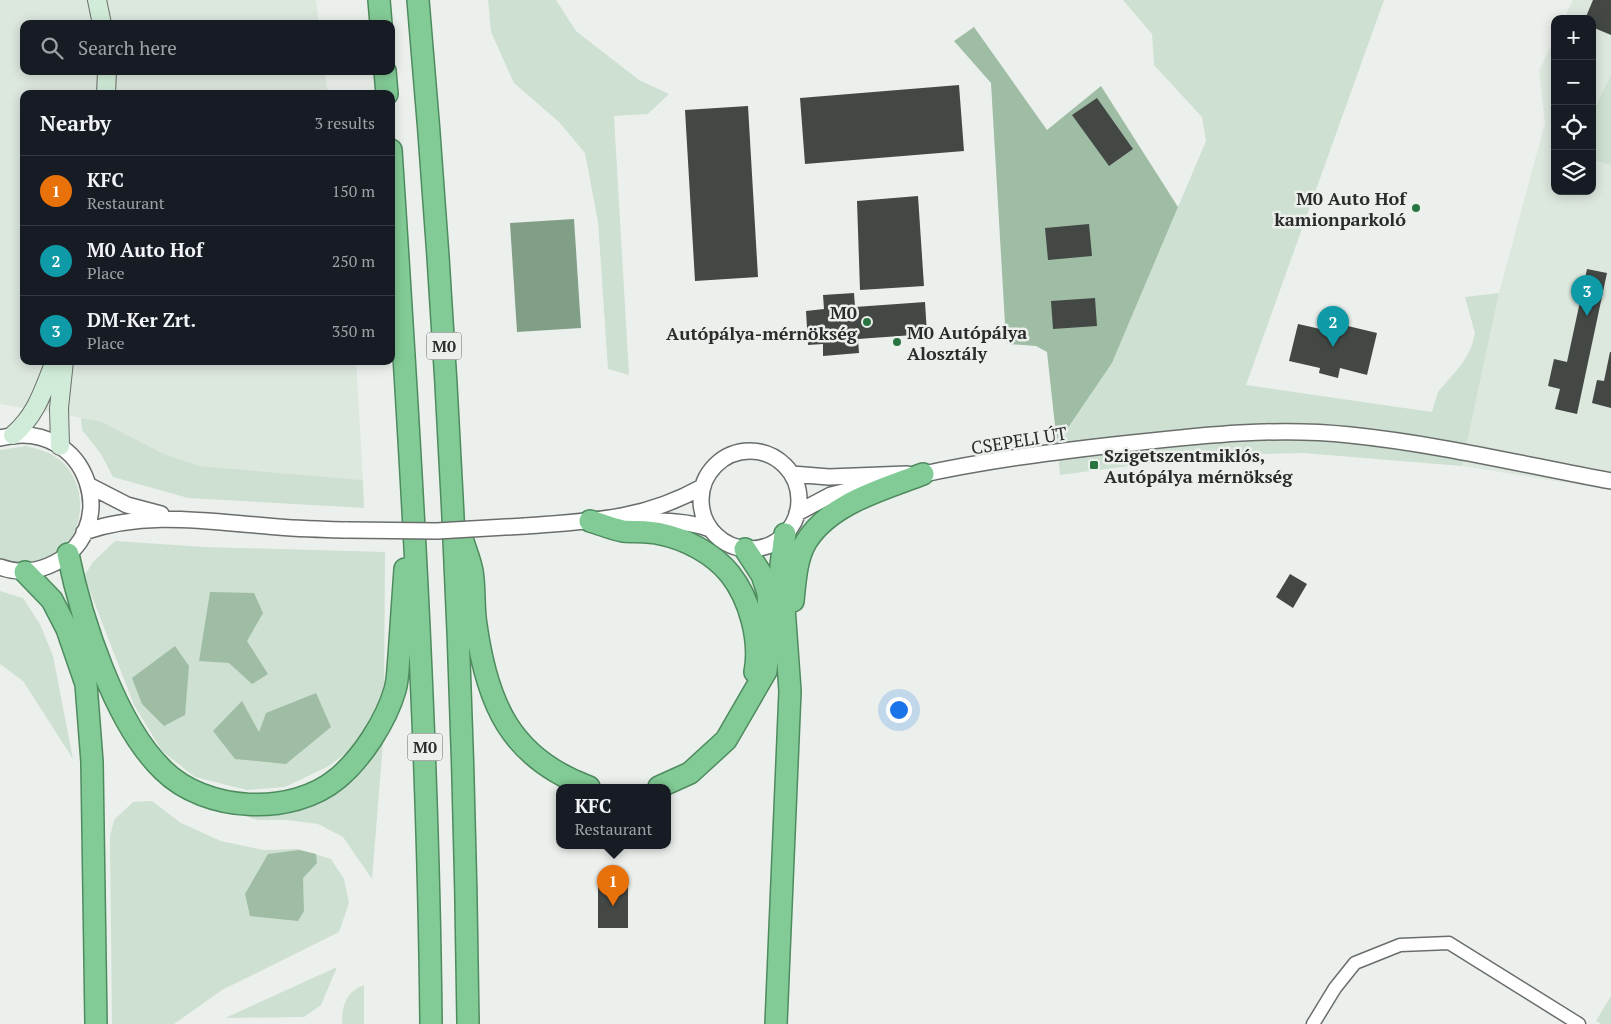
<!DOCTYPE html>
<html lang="en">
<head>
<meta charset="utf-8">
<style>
  :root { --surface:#171b24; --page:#20242c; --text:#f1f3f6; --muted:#9ea1a6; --line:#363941; --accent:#2a7442 }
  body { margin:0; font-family:"PT Serif",serif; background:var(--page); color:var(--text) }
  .controls { position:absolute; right:15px; top:15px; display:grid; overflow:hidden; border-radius:10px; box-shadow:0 2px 12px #0003 }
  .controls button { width:45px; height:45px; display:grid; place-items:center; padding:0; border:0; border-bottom:1px solid var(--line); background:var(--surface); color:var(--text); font:25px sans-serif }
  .you { position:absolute; left:898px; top:709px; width:18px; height:18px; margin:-12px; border:4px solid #fff; border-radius:50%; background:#1a73e8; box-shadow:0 0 0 8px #1a73e833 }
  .badge { display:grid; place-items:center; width:32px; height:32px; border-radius:50%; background:var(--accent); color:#fff; font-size:16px; font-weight:700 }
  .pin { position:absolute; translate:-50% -41px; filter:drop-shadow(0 1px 2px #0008) }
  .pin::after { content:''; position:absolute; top:26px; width:18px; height:15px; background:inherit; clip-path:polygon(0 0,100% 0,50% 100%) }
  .popup { position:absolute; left:556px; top:784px; width:115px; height:65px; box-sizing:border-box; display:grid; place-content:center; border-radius:10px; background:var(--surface); filter:drop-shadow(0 1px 4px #0005); font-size:16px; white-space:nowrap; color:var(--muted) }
  .popup b { font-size:19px; color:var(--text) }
  .popup::after { content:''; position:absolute; left:50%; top:100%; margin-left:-10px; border:10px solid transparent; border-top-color:var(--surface) }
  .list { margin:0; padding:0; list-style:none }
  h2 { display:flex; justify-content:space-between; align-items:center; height:65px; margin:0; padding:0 20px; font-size:21px }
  h2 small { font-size:16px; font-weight:400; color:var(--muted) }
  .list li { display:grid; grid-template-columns:32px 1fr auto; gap:15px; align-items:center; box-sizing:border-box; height:70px; padding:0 20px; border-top:1px solid var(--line) }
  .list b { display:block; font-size:19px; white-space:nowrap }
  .list p { margin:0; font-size:16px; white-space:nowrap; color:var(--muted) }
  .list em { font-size:16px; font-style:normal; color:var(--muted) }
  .icon { flex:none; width:28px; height:28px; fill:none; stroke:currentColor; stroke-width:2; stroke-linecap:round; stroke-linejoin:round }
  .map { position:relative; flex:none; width:1611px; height:1024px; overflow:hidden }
  .search { position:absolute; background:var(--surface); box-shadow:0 2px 12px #0003; left:20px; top:20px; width:375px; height:55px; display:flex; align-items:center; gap:12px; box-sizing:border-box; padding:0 18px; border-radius:10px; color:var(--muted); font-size:19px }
  .panel { position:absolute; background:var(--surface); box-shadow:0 2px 12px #0003; left:20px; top:90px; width:375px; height:275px; border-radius:10px }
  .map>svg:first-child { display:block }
  .built { fill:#dce7de }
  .green { fill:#cee0d1 }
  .forest { fill:#9fbca5 }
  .water { fill:#819e87 }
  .building { fill:#444845 }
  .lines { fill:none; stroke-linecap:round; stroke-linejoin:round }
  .minor-casing { stroke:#6a6e6b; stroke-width:15 }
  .tertiary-casing { stroke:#6a6e6b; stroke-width:18 }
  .secondary-casing { stroke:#6a6e6b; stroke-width:20 }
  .trunk-casing { stroke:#4e8b5f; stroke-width:24 }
  .minor { stroke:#fff; stroke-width:12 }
  .tertiary { stroke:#fff; stroke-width:15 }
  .secondary { stroke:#d0ecd8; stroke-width:18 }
  .trunk { stroke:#82cb96; stroke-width:21 }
  .tertiary-bridge-casing { stroke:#6a6e6b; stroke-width:18; stroke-linecap:butt }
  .tertiary-bridge { stroke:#fff; stroke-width:15 }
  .poi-dot { fill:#2a7442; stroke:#ecf0ec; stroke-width:2 }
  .labels { text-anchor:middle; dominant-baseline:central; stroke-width:5; stroke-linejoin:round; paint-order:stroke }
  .shield { fill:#ecf0ec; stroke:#646664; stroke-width:1 }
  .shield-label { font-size:16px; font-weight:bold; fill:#2a2b2a }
  .poi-label { font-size:18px; font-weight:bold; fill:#2a2b2a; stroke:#ecf0ec; text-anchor:end }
  .street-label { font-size:18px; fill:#2a2b2a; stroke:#ecf0ec }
</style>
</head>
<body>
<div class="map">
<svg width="1611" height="1024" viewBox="0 0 1611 1024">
  <rect width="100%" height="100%" fill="#ecf0ec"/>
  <path class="built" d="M0,0H316L319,24H24V71H325L328,94H24V361H356L363,480L200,466L164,454L100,421L0,404Z
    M1573,0H1611V75L1592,113V19H1564Z
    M1555,37V191H1592V160L1611,165V490L1462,466L1499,293L1545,123L1539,71Z"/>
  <path class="green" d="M488,0H556L576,31L639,80L669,94L648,114L614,116L629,375L608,369L598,222L585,153L559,122L514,83L491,32Z
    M1123,0H1384L1246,385L1432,412L1438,392L1462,364L1471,348L1475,333L1465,297L1499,293L1462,466L1303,453L1213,455L1060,475L1057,444L1112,363L1206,141L1202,117L1154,65L1152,34Z
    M1611,75V165L1592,160V113Z
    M81,418L100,421L164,454L200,466L363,480L364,508L188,498L113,477L101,454L82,430Z
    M26,446C38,449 51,452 61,461C99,494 77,568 23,566C15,566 7,563 0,562V450Z
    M115,541L205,547L385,552L384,699L357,745L329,766L285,787L247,790L195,777L162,751L134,705L84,576L93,562Z
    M0,591L23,598L40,624L53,656L73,759L23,681L0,664Z
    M383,743L372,879L343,837L318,824L287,820H257L228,810L334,791L359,772Z
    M152,801L181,823L221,841L263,850L298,849L331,859L344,879L349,903L339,932L222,990L174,1024H112L110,836L114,820L133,802Z
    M337,967L321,1005L304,1017L225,1018Z
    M364,985V1024H342C342,1005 346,992 364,985Z
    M1611,996V1024H1601L1596,1021Z"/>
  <path class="forest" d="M974,27L1047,130L1101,86L1178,207L1112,363L1057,444L1047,352L1036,346L1008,344L1006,341L991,83L954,41Z
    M210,592L254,593L263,613L247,641L268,674L252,684L229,663L199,661Z
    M175,646L189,666L185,715L164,726L142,704L132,678Z
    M316,693L331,727L286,764L235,759L213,731L242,701L259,732L266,713Z
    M299,850L316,854L317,863L303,878L304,911L298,921L250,916L245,894L268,854Z"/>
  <path class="water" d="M574,219L581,328L517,332L510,223Z"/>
  <path class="building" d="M1593,0H1611V35L1592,27V19H1585Z
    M959,85L964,151L805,164L800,98Z
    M1097,98L1133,149L1109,166L1072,115Z
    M748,106L758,277L695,281L685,110Z
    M918,196L924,286L860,290L857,201Z
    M1089,224L1092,256L1048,260L1045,228Z
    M1587,269L1607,273L1577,414L1555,409L1560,389L1548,386L1554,359L1567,362Z
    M854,293L855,307L925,302L927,334L858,339L859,353L823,356V344L808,345L806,311L824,309L823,295Z
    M1095,298L1097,326L1053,329L1051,301Z
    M1327,321L1377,333L1367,375L1340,368L1338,378L1319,373L1320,368L1289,361L1298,324L1325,330Z
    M1610,352H1611V408L1592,403L1597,380L1604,381Z
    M1290,574L1307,584L1293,608L1276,597Z
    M603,876H628V928H598V883H603Z"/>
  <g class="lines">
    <defs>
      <path id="minor" d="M1313,1024L1335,988L1355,963L1400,945L1449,943L1579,1024"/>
      <path id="tertiary" d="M0,438C90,415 126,535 48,566C33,572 16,573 0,567
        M701 500a49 49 0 1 1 98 0a49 49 0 1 1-98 0Z
        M792,474L829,477L907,474
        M915,476C986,460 1059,451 1132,443C1204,435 1277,427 1350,435C1438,444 1525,465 1611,481
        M88,485L127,505L161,514
        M797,513L831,495L875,484
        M634,521C660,521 685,520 710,529
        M525,526C591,521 643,520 702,487
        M84,532C144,511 205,521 267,526C293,529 320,529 347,530"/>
      <path id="secondary" d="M97,0L102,24
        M106,94L107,71
        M13,435C37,414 43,391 55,361
        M60,446L59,408L64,361"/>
      <path id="trunk" d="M379,0L381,24
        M418,0C448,340 464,682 468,1024
        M385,71L387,94
        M391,150C410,441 428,732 431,1024
        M590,521C601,524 612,529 623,531C636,532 649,531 661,534C686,539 714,554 730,574C750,599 761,641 755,672
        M462,538C465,549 470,560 472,571C475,589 473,607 476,625C487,703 510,758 589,787
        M68,554C81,618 115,724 163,770C205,812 292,817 338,778C362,758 386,721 395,690C398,680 398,667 399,656C401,627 403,598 405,569
        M25,572L52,600L67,629L86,684L92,762L96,1024
        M793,601C795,582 796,559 806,542C830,503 884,489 923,474
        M659,787L690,773L726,740L766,671L770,631L768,593L762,575L745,549
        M776,1024L790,691L781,565L785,534"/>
    </defs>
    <use href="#minor" class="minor-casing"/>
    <use href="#tertiary" class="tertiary-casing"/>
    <use href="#secondary" class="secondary-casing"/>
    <use href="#trunk" class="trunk-casing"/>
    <use href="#minor" class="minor"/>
    <use href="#tertiary" class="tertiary"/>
    <use href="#secondary" class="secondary"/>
    <use href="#trunk" class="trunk"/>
    <defs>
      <path id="tertiary-bridge" d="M347,530L437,531L525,526"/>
    </defs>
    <use href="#tertiary-bridge" class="tertiary-bridge-casing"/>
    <use href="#tertiary-bridge" class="tertiary-bridge"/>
  </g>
  <g class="poi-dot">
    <circle cx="1416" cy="208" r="5"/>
    <circle cx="867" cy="322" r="5"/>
    <circle cx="897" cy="342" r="5"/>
    <rect x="1089" y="460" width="10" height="10" rx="2.5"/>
  </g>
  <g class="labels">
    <g class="shield">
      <rect x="426.5" y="332.5" width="35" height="27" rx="4"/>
      <rect x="407.5" y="733.5" width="35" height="27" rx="4"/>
    </g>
    <g class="shield-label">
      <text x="444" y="346">M0</text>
      <text x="425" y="747">M0</text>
    </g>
    <g class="poi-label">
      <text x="1406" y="198">M0 Auto Hof<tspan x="1406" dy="21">kamionparkoló</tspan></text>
      <text x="857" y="312">M0<tspan x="857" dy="21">Autópálya-mérnökség</tspan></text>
      <text x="907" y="332" text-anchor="start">M0 Autópálya<tspan x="907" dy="21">Alosztály</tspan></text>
      <text x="1104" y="455" text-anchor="start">Szigetszentmiklós,<tspan x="1104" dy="21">Autópálya mérnökség</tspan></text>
    </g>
    <g class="street-label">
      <text transform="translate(1019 440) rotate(-9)">CSEPELI ÚT</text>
    </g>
  </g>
</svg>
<div class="controls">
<button>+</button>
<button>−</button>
<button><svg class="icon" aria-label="locate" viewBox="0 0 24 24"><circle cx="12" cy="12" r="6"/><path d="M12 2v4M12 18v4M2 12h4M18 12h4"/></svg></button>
<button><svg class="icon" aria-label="layers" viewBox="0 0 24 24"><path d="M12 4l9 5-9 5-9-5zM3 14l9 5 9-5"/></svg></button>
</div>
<div class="you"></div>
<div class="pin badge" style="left:613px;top:906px;background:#e8710a">1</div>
<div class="popup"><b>KFC</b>Restaurant</div>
<div class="pin badge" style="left:1333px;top:347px;background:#0f9aa8">2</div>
<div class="pin badge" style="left:1587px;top:316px;background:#0f9aa8">3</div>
<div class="search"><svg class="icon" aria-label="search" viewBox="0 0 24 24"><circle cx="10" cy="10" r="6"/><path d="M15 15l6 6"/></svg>Search here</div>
<section class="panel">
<h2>Nearby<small>3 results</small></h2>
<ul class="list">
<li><span class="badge" style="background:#e8710a">1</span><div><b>KFC</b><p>Restaurant</p></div><em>150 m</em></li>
<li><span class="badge" style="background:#0f9aa8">2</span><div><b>M0 Auto Hof</b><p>Place</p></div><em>250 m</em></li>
<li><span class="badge" style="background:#0f9aa8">3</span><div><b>DM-Ker Zrt.</b><p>Place</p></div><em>350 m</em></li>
</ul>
</section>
</div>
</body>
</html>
